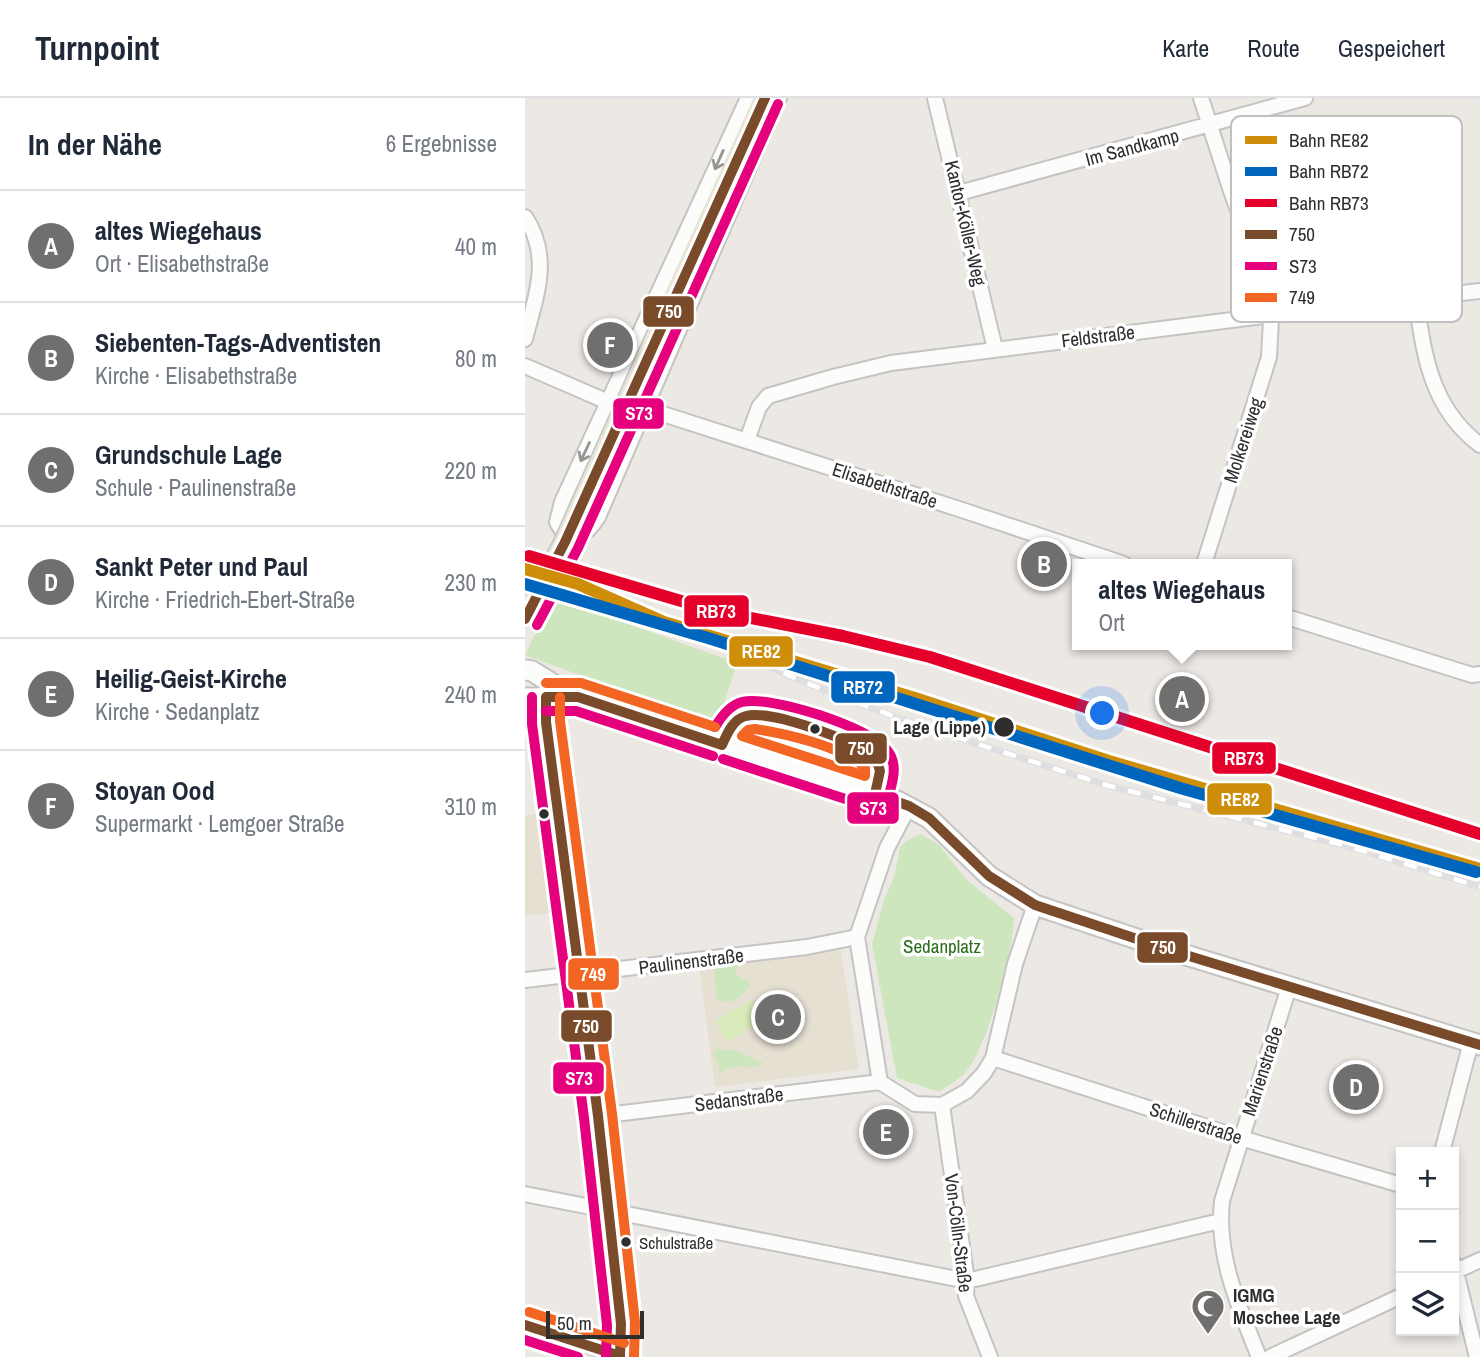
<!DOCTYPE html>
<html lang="de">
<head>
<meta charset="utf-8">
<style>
  :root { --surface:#fff; --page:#f2f2f3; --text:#1f2937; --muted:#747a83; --line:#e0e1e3; --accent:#706f6e }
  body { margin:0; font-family:"Archivo Narrow",sans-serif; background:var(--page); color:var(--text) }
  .controls { position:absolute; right:21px; bottom:21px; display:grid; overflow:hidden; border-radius:0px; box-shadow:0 4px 10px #0003 }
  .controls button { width:63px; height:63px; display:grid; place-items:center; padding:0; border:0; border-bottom:2px solid var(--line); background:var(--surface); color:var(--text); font:35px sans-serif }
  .scale { position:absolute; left:21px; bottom:18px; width:98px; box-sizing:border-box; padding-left:7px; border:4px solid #2e2e2e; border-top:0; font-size:19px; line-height:24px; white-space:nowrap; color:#2e2e2e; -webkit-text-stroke:5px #fff; paint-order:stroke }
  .you { position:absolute; left:578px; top:616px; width:24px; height:24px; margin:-18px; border:5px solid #fff; border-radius:50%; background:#1a73e8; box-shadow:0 0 0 10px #1a73e833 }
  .badge { display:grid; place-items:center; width:46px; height:46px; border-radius:50%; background:var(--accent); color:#fff; font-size:23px; font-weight:700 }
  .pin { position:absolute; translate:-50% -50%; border:4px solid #fff; box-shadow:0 2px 7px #0006 }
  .popup { position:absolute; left:547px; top:461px; width:220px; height:91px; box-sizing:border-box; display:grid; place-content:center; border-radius:0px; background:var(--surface); filter:drop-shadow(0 2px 5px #0005); font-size:23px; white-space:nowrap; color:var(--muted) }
  .popup b { font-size:26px; color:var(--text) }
  .popup::after { content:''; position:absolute; left:50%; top:100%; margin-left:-14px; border:14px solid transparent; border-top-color:var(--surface) }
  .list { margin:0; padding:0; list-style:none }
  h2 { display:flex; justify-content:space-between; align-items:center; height:91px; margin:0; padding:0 28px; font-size:30px }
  h2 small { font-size:23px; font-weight:400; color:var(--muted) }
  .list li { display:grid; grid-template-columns:46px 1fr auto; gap:21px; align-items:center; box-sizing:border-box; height:112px; padding:0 28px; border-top:2px solid var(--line) }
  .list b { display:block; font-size:26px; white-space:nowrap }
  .list p { margin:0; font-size:23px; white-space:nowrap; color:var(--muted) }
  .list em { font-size:23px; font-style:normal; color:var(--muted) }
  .icon { flex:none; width:38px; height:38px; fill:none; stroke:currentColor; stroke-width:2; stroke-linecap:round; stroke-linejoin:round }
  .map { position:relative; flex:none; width:955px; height:1259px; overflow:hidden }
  header { display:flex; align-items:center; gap:42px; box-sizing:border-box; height:98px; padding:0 35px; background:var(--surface); border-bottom:2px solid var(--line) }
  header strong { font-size:33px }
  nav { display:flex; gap:38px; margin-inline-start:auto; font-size:24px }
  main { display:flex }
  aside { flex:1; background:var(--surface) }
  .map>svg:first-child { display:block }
  .education { fill:#e6e0d3 }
  .green { fill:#cee6be }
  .pitch { fill:#d9eabb }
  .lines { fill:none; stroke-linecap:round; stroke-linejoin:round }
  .street-casing { stroke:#c5c4c5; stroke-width:18 }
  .secondary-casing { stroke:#c5c4c5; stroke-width:23 }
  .primary-casing { stroke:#c6c5c4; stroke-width:24 }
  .street { stroke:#fcfcfb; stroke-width:14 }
  .secondary { stroke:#fcfcfb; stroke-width:19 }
  .primary { stroke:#e8e4d6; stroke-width:21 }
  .rail-casing { stroke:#dfdfe1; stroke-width:7 }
  .rail { stroke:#fff; stroke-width:4.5; stroke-dasharray:13; stroke-linecap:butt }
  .primary-bridge-casing { stroke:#c6c5c4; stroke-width:24; stroke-linecap:butt }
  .primary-bridge { stroke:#e8e4d6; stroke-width:21 }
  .bus-1-casing { stroke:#fff; stroke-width:16 }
  .bus-2-casing { stroke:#fff; stroke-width:16 }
  .bus-3-casing { stroke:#fff; stroke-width:16 }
  .bus-1 { stroke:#7a4b2a; stroke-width:10 }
  .bus-2 { stroke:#e5007d; stroke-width:10 }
  .bus-3 { stroke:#f26522; stroke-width:10 }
  .rail-1-casing { stroke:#fff; stroke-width:18 }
  .rail-2-casing { stroke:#fff; stroke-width:18 }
  .rail-3-casing { stroke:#fff; stroke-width:18 }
  .rail-1 { stroke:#cf8e09; stroke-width:12 }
  .rail-2 { stroke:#0065bd; stroke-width:12 }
  .rail-3 { stroke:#e4002b; stroke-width:12 }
  .oneway { stroke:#959594 }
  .stop-dot { fill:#2e2e2e; stroke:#fff; stroke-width:2.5 }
  .labels { text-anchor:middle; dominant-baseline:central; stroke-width:7; stroke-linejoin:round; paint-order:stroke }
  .bus-label { font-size:17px; fill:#2e2e2e; stroke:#fff; text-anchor:start }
  .street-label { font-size:19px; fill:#2e2e2e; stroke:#fff }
  .stop-label { font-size:19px; font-weight:bold; fill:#2e2e2e; stroke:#fff; text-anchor:end }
  .park-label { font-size:19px; fill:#2c6e1b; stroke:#fff }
  .poi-label { font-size:19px; font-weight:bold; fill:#2e2e2e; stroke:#fff; text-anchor:start }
  .key { fill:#fff; stroke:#c0c0c0; stroke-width:2 }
  .key-label { font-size:19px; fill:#2e2e2e }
  .line-badge { stroke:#fff; stroke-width:2.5 }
  .badge-label { font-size:19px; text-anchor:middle; font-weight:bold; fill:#fff }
</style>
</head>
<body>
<header>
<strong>Turnpoint</strong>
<nav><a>Karte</a><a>Route</a><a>Gespeichert</a></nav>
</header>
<main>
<aside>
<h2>In der Nähe<small>6 Ergebnisse</small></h2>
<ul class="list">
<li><span class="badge">A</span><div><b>altes Wiegehaus</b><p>Ort · Elisabethstraße</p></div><em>40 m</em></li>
<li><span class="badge">B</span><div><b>Siebenten-Tags-Adventisten</b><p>Kirche · Elisabethstraße</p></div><em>80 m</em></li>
<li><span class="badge">C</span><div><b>Grundschule Lage</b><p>Schule · Paulinenstraße</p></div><em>220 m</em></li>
<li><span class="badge">D</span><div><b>Sankt Peter und Paul</b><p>Kirche · Friedrich-Ebert-Straße</p></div><em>230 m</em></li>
<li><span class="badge">E</span><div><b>Heilig-Geist-Kirche</b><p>Kirche · Sedanplatz</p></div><em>240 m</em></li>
<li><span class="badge">F</span><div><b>Stoyan Ood</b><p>Supermarkt · Lemgoer Straße</p></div><em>310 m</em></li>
</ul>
</aside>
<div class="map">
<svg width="955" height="1259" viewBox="0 0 955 1259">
  <rect width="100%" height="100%" fill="#ece8e4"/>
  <path class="education" d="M19,715L30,814L0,818V718Z
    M315,848L334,971L190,989L174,866Z"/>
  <path class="green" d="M28,499L212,565L192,627L0,557Z
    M396,736L414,747L442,782L489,820C489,851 461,953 440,975C433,982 422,988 414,994L372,980L347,846L359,802L370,776L375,749L381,743Z
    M216,864L210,875L217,881L222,880L225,889C215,897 205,913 191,899L189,868Z
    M194,950L199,953L207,951L239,965C223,976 212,960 195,976L192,974L195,970L187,956Z"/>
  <path class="pitch" d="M228,901L240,921L202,944L190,923Z"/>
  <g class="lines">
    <defs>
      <path id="street" d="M223,0L37,404L32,424C44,449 62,437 73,419L254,0
        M410,0L470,251
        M676,0L706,93L747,203L744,259L679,466
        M434,95L780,0
        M0,119C27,159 11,198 0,241
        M891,201C899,258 906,310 955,347
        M0,268L83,304L92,305
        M113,308L434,411L599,466
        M222,342L234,309L243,298L308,279L366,265L747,217L955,193
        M762,519L947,577L955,576
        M384,708L362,750L332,839L355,984L390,1006L417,1007L442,993L459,975L468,960L490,866L510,807
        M0,882L282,849L332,839
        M468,960L716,1040L876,1087
        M417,1007L442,1183L441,1198L465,1259
        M73,1018L355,984
        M917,1054L946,944
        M0,1096L442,1183L695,1123
        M929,1166L952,1259
        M929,1174L955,1162
        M0,1227L95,1258L96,1226L73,1018L21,624V599
        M734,1259C714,1209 691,1158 697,1103L764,889
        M745,1259L876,1198"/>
      <path id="secondary" d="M0,572L7,573L47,598
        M0,600L53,599L372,703L404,720L464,778L510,807L651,854L955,947"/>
      <path id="primary" d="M133,236L240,0"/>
    </defs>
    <use href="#street" class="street-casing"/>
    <use href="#secondary" class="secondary-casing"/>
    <use href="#primary" class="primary-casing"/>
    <use href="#street" class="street"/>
    <use href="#secondary" class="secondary"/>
    <use href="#primary" class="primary"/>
    <defs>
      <path id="rail" d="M0,464L53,486
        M139,524L289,588L381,623L581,687L822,748L955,789"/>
    </defs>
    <use href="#rail" class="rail-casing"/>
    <use href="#rail" class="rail"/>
    <defs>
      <path id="primary-bridge" d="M0,521L40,444L133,236"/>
    </defs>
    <use href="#primary-bridge" class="primary-bridge-casing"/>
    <use href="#primary-bridge" class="primary-bridge"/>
    <defs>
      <path id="bus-1" d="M0,521L40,444L240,0
        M21,599V624L73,1018L96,1226L95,1258
        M21,599H53L197,647
        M197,647C202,636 208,621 221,618C247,611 330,643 351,660L355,673L350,696
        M350,696L384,708L404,720L464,778L510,807L651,854L955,947
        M0,1227L95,1258"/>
      <path id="bus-2" d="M12,527L53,450L253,6
        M7,599V626L59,1020L82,1227L81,1258
        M21,613H51L188,658
        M190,629C196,619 205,607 217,604C245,597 345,629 362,652C372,664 369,679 365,693C363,703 360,709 348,710L198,661
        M0,1242L53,1259"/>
      <path id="bus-3" d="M21,585H56L190,629
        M35,599V623L87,1016L110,1224L109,1258
        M230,631C263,636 314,648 340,669V678L217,638L223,632Z
        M4,1214L99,1245"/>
    </defs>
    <use href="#bus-1" class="bus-1-casing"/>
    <use href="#bus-2" class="bus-2-casing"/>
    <use href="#bus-3" class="bus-3-casing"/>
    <use href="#bus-1" class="bus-1"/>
    <use href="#bus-2" class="bus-2"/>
    <use href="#bus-3" class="bus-3"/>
    <defs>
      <path id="rail-1" d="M0,471L53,486L139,524L390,600L584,663L955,771"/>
      <path id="rail-2" d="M0,486L183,540L655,690L951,774"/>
      <path id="rail-3" d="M4,458L190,513L318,538L405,559L955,736"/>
    </defs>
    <use href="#rail-1" class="rail-1-casing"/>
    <use href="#rail-2" class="rail-2-casing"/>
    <use href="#rail-3" class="rail-3-casing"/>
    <use href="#rail-1" class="rail-1"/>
    <use href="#rail-2" class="rail-2"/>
    <use href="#rail-3" class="rail-3"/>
  </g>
  <defs><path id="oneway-shaft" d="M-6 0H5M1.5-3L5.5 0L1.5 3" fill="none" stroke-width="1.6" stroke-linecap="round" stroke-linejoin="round" transform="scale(1.75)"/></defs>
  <g class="oneway">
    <use href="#oneway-shaft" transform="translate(194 62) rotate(114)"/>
    <use href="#oneway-shaft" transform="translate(60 354) rotate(115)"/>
  </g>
  <defs>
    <symbol id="mosque-pin" viewBox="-11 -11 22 30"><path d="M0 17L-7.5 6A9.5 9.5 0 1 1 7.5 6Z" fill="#706f6e" stroke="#fff"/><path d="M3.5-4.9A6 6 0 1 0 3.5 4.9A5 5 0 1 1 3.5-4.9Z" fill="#fff"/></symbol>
  </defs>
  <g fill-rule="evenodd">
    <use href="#mosque-pin" x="664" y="1189" width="38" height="52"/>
  </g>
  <g class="stop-dot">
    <circle cx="479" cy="629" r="11"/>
    <circle cx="290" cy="631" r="6"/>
    <circle cx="19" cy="716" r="6"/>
    <circle cx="101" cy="1144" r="6"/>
  </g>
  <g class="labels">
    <g class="bus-label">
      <text x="114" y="1144">Schulstraße</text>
    </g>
    <g class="street-label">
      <text transform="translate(607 49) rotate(-15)">Im Sandkamp</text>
      <text transform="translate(441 125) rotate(77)">Kantor-Köller-Weg</text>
      <text transform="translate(573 238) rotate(-7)">Feldstraße</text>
      <text transform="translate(718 342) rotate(-72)">Molkereiweg</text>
      <text transform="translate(360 387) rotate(18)">Elisabethstraße</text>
      <text transform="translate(166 863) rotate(-7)">Paulinenstraße</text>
      <text transform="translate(737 973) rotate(-72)">Marienstraße</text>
      <text transform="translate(214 1001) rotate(-7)">Sedanstraße</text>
      <text transform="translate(671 1025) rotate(18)">Schillerstraße</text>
      <text transform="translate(434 1135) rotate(83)">Von-Cölln-Straße</text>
    </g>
    <g class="stop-label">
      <text x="461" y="629">Lage (Lippe)</text>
    </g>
    <g class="park-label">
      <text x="417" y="848">Sedanplatz</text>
    </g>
    <g class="poi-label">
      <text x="708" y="1197">IGMG<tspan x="708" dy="22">Moschee Lage</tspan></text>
    </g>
  </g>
  <rect x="706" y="18" width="231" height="206" rx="10" class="key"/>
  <rect x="720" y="38" width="32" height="8" fill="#cf8e09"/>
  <rect x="720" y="69" width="32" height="9" fill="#0065bd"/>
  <rect x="720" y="101" width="32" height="8" fill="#e4002b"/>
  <rect x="720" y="132" width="32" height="9" fill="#7a4b2a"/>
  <rect x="720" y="164" width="32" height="8" fill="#e5007d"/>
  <rect x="720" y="195" width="32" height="9" fill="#f26522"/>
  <g class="key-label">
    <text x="764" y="49">Bahn RE82</text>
    <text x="764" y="80">Bahn RB72</text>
    <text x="764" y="112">Bahn RB73</text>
    <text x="764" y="143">750</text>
    <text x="764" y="175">S73</text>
    <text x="764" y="206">749</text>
  </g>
  <g class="line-badge">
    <rect x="117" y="197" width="53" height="33" rx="7" fill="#7a4b2a"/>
    <rect x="87" y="299" width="53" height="33" rx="7" fill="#e5007d"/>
    <rect x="158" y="496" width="67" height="34" rx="7" fill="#e4002b"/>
    <rect x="203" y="537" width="66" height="33" rx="7" fill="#cf8e09"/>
    <rect x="305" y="572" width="66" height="34" rx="7" fill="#0065bd"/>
    <rect x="309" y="634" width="54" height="33" rx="7" fill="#7a4b2a"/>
    <rect x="686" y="643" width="66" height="34" rx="7" fill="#e4002b"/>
    <rect x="681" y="684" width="67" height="34" rx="7" fill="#cf8e09"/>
    <rect x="321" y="693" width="54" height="34" rx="7" fill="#e5007d"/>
    <rect x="611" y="833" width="53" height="33" rx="7" fill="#7a4b2a"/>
    <rect x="42" y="859" width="53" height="34" rx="7" fill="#f26522"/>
    <rect x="35" y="911" width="53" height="34" rx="7" fill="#7a4b2a"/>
    <rect x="27" y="963" width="53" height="34" rx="7" fill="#e5007d"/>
  </g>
  <g class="badge-label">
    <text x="144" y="220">750</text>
    <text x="114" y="322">S73</text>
    <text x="191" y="520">RB73</text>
    <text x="236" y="560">RE82</text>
    <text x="338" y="596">RB72</text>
    <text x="336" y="657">750</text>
    <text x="719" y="667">RB73</text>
    <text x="715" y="708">RE82</text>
    <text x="348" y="717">S73</text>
    <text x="638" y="856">750</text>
    <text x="68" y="883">749</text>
    <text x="61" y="935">750</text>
    <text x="54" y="987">S73</text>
  </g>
</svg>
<div class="controls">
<button>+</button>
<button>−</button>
<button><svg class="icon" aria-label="layers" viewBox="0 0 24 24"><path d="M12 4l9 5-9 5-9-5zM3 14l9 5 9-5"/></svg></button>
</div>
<div class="scale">50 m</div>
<div class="you"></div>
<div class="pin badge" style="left:657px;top:601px">A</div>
<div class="popup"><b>altes Wiegehaus</b>Ort</div>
<div class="pin badge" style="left:519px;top:466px">B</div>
<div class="pin badge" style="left:253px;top:919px">C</div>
<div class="pin badge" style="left:831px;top:989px">D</div>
<div class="pin badge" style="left:361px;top:1034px">E</div>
<div class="pin badge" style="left:85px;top:247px">F</div>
</div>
</main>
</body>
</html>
